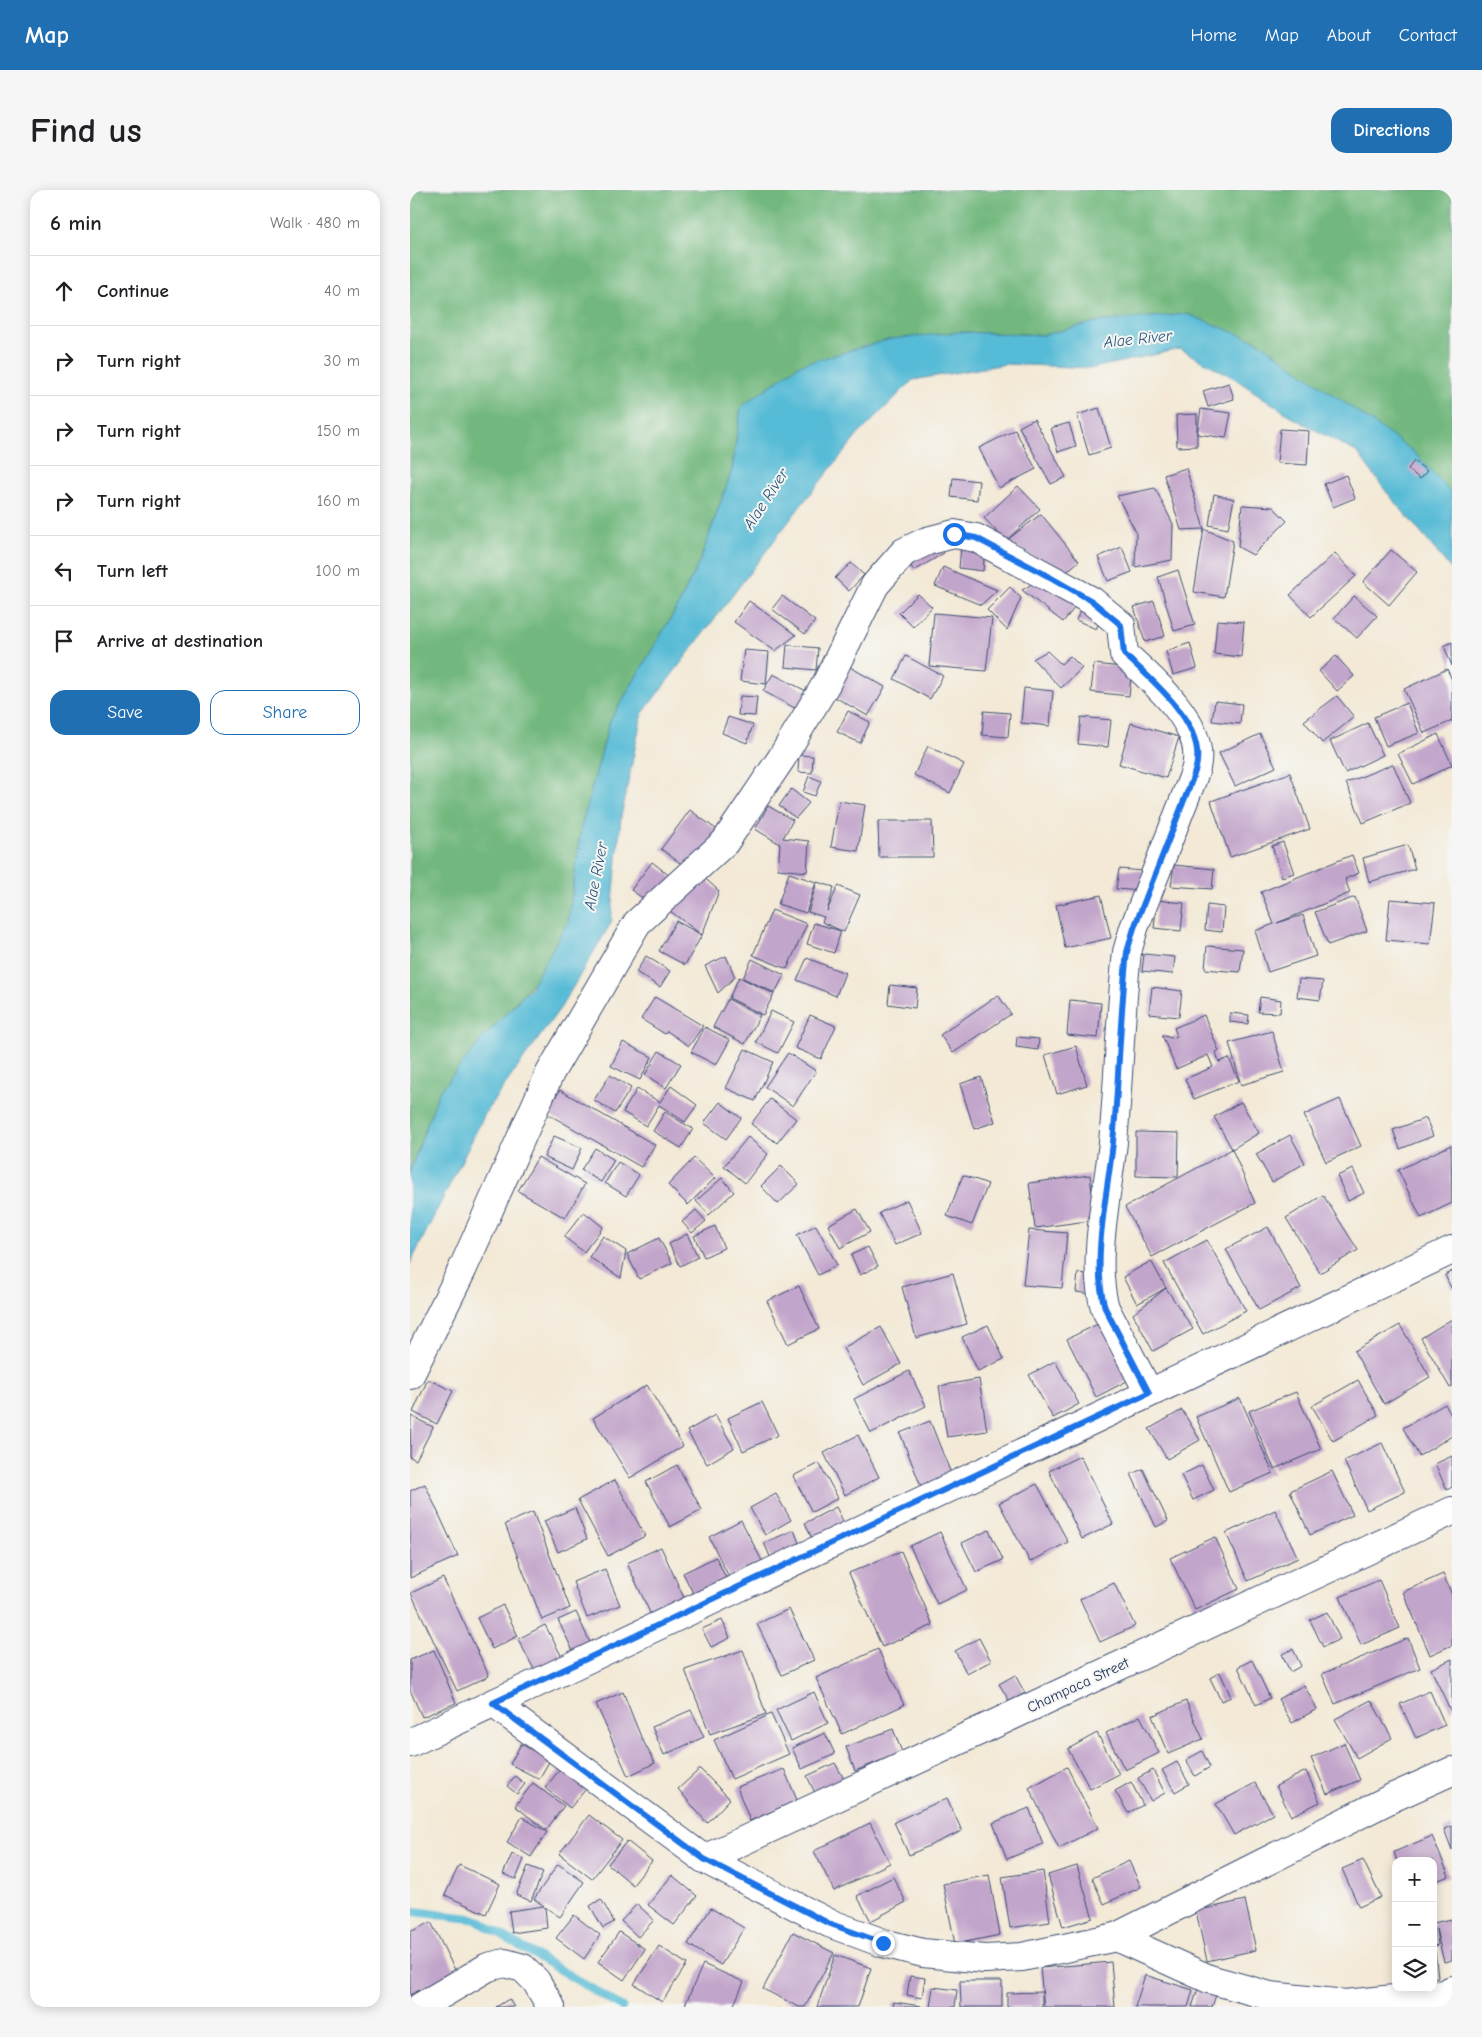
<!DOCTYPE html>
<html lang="en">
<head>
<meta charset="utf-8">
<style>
  :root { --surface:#fff; --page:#f6f6f6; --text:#202124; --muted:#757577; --line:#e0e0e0; --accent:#1f6fb2 }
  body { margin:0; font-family:"Comic Neue",sans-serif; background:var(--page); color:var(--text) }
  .controls { position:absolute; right:15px; bottom:15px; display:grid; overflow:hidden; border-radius:10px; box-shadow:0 2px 12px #0003 }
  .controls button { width:45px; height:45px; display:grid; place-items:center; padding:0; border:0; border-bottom:1px solid var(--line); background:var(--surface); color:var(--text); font:25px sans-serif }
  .stop { position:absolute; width:15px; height:15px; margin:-11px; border:4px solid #1a73e8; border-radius:50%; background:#fff }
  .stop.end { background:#1a73e8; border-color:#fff; box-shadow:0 1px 5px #0008 }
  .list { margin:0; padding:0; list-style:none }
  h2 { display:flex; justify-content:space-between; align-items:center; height:65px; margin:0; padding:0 20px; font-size:21px }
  h2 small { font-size:16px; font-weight:400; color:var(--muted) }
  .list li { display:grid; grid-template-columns:32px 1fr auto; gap:15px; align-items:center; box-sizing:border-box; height:70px; padding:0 20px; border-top:1px solid var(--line) }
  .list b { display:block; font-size:19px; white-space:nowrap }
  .list em { font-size:16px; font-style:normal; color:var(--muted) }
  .actions { display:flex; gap:10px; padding:15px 20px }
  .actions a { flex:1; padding:11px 0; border:1px solid var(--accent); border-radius:15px; text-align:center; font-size:18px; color:var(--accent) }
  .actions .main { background:var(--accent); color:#fff }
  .icon { flex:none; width:28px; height:28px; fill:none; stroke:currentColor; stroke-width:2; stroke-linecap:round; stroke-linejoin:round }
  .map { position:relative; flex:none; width:1042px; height:1817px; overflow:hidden; border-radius:15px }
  header { display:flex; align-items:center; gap:30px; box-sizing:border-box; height:70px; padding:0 25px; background:var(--accent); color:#fff }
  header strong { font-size:24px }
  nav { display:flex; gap:28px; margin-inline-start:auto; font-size:18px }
  .intro { display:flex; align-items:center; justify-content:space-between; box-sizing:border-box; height:120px; padding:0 30px }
  h1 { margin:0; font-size:35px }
  .button { padding:12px 22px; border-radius:15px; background:var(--accent); color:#fff; font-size:18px; font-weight:700 }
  main { display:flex; gap:30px; padding:0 30px }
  aside { flex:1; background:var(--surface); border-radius:15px; box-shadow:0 2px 12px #0003 }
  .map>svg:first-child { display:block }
  .forest { fill:#72b87e; stroke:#46746e }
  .water { fill:#57bbd6; stroke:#39759a }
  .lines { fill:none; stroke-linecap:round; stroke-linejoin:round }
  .stream { stroke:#57bbd6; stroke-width:9 }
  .building { fill:#c2a5cb }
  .street-casing { stroke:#3b4b70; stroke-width:30 }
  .street { stroke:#fff; stroke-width:28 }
  .route { stroke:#1a73e8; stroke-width:6 }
  .labels { text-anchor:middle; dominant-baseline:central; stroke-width:4; stroke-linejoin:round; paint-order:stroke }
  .street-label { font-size:15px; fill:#1b2f5e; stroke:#f6f6f2 }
  .water-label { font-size:16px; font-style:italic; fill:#2d5982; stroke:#f6f6f2 }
</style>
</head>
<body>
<header>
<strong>Map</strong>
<nav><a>Home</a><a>Map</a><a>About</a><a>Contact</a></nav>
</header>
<div class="intro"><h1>Find us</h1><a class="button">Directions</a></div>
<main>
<aside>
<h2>6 min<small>Walk · 480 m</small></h2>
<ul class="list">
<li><svg class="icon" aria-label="ahead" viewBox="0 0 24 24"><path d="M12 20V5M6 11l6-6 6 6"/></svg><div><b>Continue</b></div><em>40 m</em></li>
<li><svg class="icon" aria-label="right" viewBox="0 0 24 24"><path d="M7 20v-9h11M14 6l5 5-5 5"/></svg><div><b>Turn right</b></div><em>30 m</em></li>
<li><svg class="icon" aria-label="right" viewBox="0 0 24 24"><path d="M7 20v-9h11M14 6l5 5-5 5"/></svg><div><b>Turn right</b></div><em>150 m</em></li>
<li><svg class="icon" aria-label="right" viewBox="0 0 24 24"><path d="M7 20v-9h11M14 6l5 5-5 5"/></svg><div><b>Turn right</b></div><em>160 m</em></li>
<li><svg class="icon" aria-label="left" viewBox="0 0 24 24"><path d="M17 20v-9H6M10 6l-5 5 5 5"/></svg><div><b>Turn left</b></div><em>100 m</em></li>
<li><svg class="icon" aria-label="arrive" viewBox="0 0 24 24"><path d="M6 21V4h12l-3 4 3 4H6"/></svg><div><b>Arrive at destination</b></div></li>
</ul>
<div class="actions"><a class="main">Save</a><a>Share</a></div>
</aside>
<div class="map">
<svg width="1042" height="1817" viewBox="0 0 1042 1817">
  <rect width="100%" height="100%" fill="#f6f6f2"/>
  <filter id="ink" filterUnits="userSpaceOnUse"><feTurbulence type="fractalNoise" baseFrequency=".02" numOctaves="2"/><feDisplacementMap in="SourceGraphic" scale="10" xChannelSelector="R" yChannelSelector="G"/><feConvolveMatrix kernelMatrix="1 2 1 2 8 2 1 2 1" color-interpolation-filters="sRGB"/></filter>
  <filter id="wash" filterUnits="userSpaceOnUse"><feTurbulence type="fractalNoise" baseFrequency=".0096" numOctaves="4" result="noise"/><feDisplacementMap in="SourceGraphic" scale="20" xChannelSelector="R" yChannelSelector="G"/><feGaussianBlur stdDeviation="1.12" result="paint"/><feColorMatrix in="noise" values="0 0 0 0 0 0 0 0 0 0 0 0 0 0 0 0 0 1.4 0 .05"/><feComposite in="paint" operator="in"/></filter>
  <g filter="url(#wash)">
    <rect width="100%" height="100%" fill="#f3e9d6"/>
    <path class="forest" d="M0,0H1042V310L849,152L550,142L331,217L322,280L291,368L268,416L200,531L171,638L158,732L125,790L29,902L0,981Z"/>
    <path class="water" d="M777,124L849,152L1004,262L1042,304V380L975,300L948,263L885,229L824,188L770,159L683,178L596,174L503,190L447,246L392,314L232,524L211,627L201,733L151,817L77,920L0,1074V981L29,902L72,849L121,797L158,732L171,638L200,531L268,416L291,368L322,280L331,217L389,175L481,149L550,142L633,145L686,132Z"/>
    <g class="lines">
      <path class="stream" d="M0,1721L65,1729L212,1817"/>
    </g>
    <g id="blocks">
      <path class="building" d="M819,193L824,209L798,217L793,201Z
        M689,218L701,258L679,265L667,225Z
        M791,219L821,223L816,248L787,244Z
        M787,224V256L767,257L766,225Z
        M624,229L656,287L641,294L609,237Z
        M659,233L666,256L648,262L641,238Z
        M870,239L899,241L897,275L867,273Z
        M605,240L626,279L589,298L569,258Z
        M1004,271L1017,281L1010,289L998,279Z
        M776,278L794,339L823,351L814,407L784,402L794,339L771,340L754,285Z
        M936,285L945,308L923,317L914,294Z
        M543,288L569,291L567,310L541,307Z
        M608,296L630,319L597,350L631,324L669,371L654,384L596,351L574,328Z
        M745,298L763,334L762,370L725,377L726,342L707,306Z
        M804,304L824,309L818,339L799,335Z
        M832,315L863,317L877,331L843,365L828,357Z
        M527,351L534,363L504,381L497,370Z
        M551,356L575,358L573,381L549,378Z
        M712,357L722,382L698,391L688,367Z
        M981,360L1007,382L979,415L953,392Z
        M925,363L946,386L901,427L880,405Z
        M441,373L454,385L439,401L425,388Z
        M533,377L587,400L571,415L525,396Z
        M768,380L785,435L764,441L748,387Z
        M635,386L669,412L653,432L612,400Z
        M600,397L611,408L597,440L577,420Z
        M508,404L522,417L503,437L489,423Z
        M372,406L405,431L395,444L362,419Z
        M944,406L967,426L947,448L924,428Z
        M339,411L386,445L365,461L324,432Z
        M744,411L755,446L735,452L724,417Z
        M674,414L691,429L686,439L666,430Z
        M524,423L582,428L576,481L519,476Z
        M807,430L834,432L831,467L804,464Z
        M1042,452V476L1034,456Z
        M780,453L787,478L763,485L756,461Z
        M377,455L408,458L406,480L375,477Z
        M334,460L359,462L356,494L330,491Z
        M637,461L651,474L660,466L672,478L651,498L623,469Z
        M496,466L533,486L520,509L484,489Z
        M926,466L944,486L927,501L909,481Z
        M684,474L722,478L719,506L681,502Z
        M440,477L475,497L458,526L423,506Z
        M1037,479L1042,490V531L1014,543L994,499Z
        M363,484L404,505L394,523L353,501Z
        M614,498L643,501L640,536L611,533Z
        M330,506L347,507L345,526L328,525Z
        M927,506L944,527L912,553L894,531Z
        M805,511L832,514L830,534L802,531Z
        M997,513L1009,543L976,556L964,527Z
        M438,521L460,532L450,553L427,542Z
        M574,521L600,523L598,547L572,545Z
        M318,527L343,535L337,553L312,543Z
        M671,527L701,530L698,557L668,554Z
        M721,533L769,547L756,588L709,574Z
        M958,533L973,565L935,583L920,551Z
        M850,544L866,577L825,596L809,563Z
        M1028,544L1042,575L1003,594L988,564Z
        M518,556L554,574L540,603L504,585Z
        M389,565L403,566L402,583L388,582Z
        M983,574L1000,613L953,633L936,593Z
        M880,583L900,639L820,667L801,611Z
        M399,586L411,591L405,606L393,602Z
        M381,599L399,613L386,628L369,616Z
        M429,611L455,615L448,661L421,657Z
        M358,616L383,630L373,648L399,651L397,682L368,679L370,654L345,639Z
        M280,620L310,642L281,681L251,659Z
        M468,631H522L523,667H469Z
        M873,652L884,683L872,687L862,656Z
        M998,655L1005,679L959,692L953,668Z
        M942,665L949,683L935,689L940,703L867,733L893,725L906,766L858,782L845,741L864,734L851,702Z
        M242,672L264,689L244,716L221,700Z
        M764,675L804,679L802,699L761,696Z
        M709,679L733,681L731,701L706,699Z
        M289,683L309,701L292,745L256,718Z
        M379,683L406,692L396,723L368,714Z
        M407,692L424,697L417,721L428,696L450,705L434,742L412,732L414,727L398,722Z
        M691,705L701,748L655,758L646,715Z
        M945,707L957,741L918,755L905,722Z
        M980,709L1025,713L1020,754L976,750Z
        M747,710L774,713L771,741L744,738Z
        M797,715L814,717L812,742L795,740Z
        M362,720L397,734L377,779L343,765Z
        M266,731L292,745L275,775L249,761Z
        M404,733L431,741L424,763L397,754Z
        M797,756L833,759L830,782L795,779Z
        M734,764L765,767L763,784L732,781Z
        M236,766L260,781L250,797L226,782Z
        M316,766L325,787L308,803L295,776Z
        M397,768L435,783L426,806L387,790Z
        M342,769L374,785L365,803L333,788Z
        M329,787L364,804L353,825L319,808Z
        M889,789L913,791L910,810L887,807Z
        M480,795L507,798L505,818L478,814Z
        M742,797L772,801L769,827L739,824Z
        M588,805L601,824L543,863L530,845Z
        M245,807L293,836L279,856L257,841L255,844L231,829Z
        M850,807L871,810L870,823L848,822Z
        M318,809L350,825L335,854L303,837Z
        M660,810L691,813L688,848L657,845Z
        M361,821L384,832L368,863L346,852Z
        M820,823L839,825L838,834L820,832Z
        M400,825L426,836L411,869L385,858Z
        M794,825L809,861L806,862L809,872L819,868L829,891L784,909L775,889L803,877L798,865L766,879L752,845L761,848L767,846L764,838Z
        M295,837L320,850L306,875L281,862Z
        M862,841L874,882L831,895L819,853Z
        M607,847L629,849L628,860L606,857Z
        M213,852L242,867L230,890L201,876Z
        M666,856L677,895L647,904L635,865Z
        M335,859L363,872L345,911L316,898Z
        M249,861L271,874L256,898L235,885Z
        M378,863L406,881L383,916L355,897Z
        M200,885L221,898L205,923L184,910Z
        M571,887L585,932L564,939L550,894Z
        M261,896L287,915L275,932L249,915L236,936L213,922L227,899L250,912Z
        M150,900L245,955L231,977L136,923Z
        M360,909L386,929L367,953L341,934Z
        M930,909L951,956L916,972L894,925Z
        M310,912L331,928L316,949L294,933Z
        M831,912L849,943L822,959L804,927Z
        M255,922L283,939L271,958L243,941Z
        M1016,928L1023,946L990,959L983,940Z
        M726,942L769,943L768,987L726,986Z
        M880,945L895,973L862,992L846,964Z
        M144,946L172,958L162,980L134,967Z
        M338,947L358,964L335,993L314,976Z
        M1041,955L1042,1013L1011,1028L988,980Z
        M185,958L204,970L191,992L171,980Z
        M822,959L845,1013L742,1067L715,1017Z
        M128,967L175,994L155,1028L108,1001Z
        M284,968L305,988L278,1015L258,995Z
        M208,972L229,985L216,1006L195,993Z
        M371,976L389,994L368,1014L351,996Z
        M943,979L954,1003L938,1011L927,986Z
        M553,985L578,994L562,1035L537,1026Z
        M680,985L685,1030L625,1038L619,993Z
        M312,988L324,1002L299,1025L286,1011Z
        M913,1005L948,1060L910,1083L876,1028Z
        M497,1010L512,1043L485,1055L469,1023Z
        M447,1019L460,1042L430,1058L418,1035Z
        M286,1020L296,1031L282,1043L272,1032Z
        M174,1022L193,1037L174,1062L154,1047Z
        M406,1035L427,1075L408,1085L387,1045Z
        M305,1036L314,1058L294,1067L284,1046Z
        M858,1037L891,1098L849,1120L816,1059Z
        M619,1040L657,1043L652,1098L613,1095Z
        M277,1044L288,1067L270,1076L259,1054Z
        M193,1046L216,1061L211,1088L179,1067Z
        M249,1048L262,1073L229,1089L217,1064Z
        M797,1050L836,1121L793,1144L754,1073Z
        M458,1057L468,1076L450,1085L441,1065Z
        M741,1071L756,1098L727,1114L713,1087Z
        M1042,1081V1100L1035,1085Z
        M543,1083L557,1134L506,1148L492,1097Z
        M668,1083L685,1085L682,1104L666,1102Z
        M389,1096L409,1139L378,1154L357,1111Z
        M756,1098L783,1139L743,1161L723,1124Z
        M1042,1129V1197L1040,1198L1011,1148Z
        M690,1133L719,1190L686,1207L657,1149Z
        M578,1135L594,1169L568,1181L552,1147Z
        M990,1135L1020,1187L974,1214L944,1161Z
        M471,1137L491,1174L453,1195L433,1158Z
        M645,1171L669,1214L643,1228L619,1185Z
        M499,1181L516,1216L461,1243L444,1209Z
        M18,1189L43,1201L27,1234L3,1222Z
        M569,1189L577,1241L537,1247L529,1196Z
        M948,1190L968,1225L923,1251L902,1216Z
        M237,1195L273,1256L220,1288L183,1228Z
        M886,1202L911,1259L864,1279L839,1221Z
        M830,1208L863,1283L819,1302L786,1227Z
        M352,1212L368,1245L333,1261L318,1228Z
        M1035,1214L1042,1227V1246L1009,1266L993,1238Z
        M772,1220L790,1250L757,1269L739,1239Z
        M305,1225L324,1258L297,1274L277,1241Z
        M1,1226L23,1237L6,1270L0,1267Z
        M520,1231L542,1286L512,1299L490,1243Z
        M448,1245L469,1287L435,1305L414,1263Z
        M972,1253L995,1302L957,1320L934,1271Z
        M670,1266L703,1334L672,1349L639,1281Z
        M1042,1266V1297L1037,1300L1025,1274Z
        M409,1273L428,1308L402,1322L383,1286Z
        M267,1275L292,1320L260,1337L236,1292Z
        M792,1275L804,1300L783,1310L771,1285Z
        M733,1279L758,1331L746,1337L721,1284Z
        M922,1281L943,1325L900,1345L880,1301Z
        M205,1290L235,1346L198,1366L168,1310Z
        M15,1294L48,1366L0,1388V1301Z
        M627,1294L658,1352L620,1372L589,1313Z
        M366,1304L381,1330L355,1345L340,1318Z
        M426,1317L436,1337L404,1353L395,1333Z
        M165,1318L177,1349L148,1362L134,1331Z
        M865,1320L888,1368L838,1391L816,1343Z
        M123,1322L160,1418L132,1430L95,1334Z
        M331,1330L352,1371L319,1387L299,1347Z
        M384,1340L391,1358L362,1371L354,1353Z
        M579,1340L593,1370L566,1382L552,1353Z
        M530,1342L557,1400L527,1414L500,1356Z
        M805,1347L829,1399L785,1420L760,1368Z
        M251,1357L275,1410L241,1425L217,1373Z
        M491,1361L523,1435L472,1457L439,1383Z
        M306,1367L317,1390L284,1405L273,1383Z
        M195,1379L210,1415L177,1428L163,1392Z
        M1033,1384L1042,1405V1455L1020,1465L993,1402Z
        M33,1388L79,1486L47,1501L1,1403Z
        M969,1390L990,1438L951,1455L930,1407Z
        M704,1393L725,1436L690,1452L670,1409Z
        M93,1415L108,1446L82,1459L67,1428Z
        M379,1419L404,1470L372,1485L347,1434Z
        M166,1422L182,1457L165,1465L148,1430Z
        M917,1422L930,1449L913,1457L900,1430Z
        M312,1430L320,1448L301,1457L292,1439Z
        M135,1435L152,1467L125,1481L108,1449Z
        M569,1448L581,1471L557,1484L545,1461Z
        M998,1448L1010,1478L925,1514L912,1484Z
        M468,1459L494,1515L432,1544L406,1488Z
        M883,1459L891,1476L880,1482L872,1464Z
        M24,1460L46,1513L12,1527L0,1500V1470Z
        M333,1460L356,1524L300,1544L275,1480Z
        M1042,1469V1524L1021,1479Z
        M842,1470L860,1508L846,1515L828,1477Z
        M810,1482L821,1507L811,1511L800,1488Z
        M605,1485L615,1503L600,1512L589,1494Z
        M894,1495L907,1519L882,1533L868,1509Z
        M1020,1501L1035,1535L1006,1548L990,1514Z
        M213,1502L231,1547L245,1573L218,1586L186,1514Z
        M404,1502L418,1533L381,1551L366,1520Z
        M961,1510L982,1548L947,1568L925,1529Z
        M776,1511L793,1549L758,1564L742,1526Z
        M281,1520L294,1547L254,1565L242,1537Z
        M361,1524L379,1564L322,1589L304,1550Z
        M730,1526L749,1563L715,1580L696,1543Z
        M483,1539L492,1562L445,1581L436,1557Z
        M415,1543L425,1564L392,1579L382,1558Z
        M687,1543L709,1584L680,1599L658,1559Z
        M934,1553L950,1590L917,1604L901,1568Z
        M111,1554L140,1570L129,1589L100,1574Z
        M792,1561L800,1577L785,1586L776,1570Z
        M767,1572L779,1594L765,1602L752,1580Z
        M425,1573L434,1589L405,1603L397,1586Z
        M657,1577L688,1638L649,1658L619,1598Z
        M151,1578L176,1599L160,1618L135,1598Z
        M290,1579L320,1609L297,1633L268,1599Z
        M374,1579L387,1610L340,1631L327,1597Z
        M743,1580L755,1603L741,1611L728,1588Z
        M896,1581L910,1612L881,1626L866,1596Z
        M105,1586L115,1594L107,1604L97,1596Z
        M721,1592L733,1615L718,1623L705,1601Z
        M123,1593L154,1616L136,1640L105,1616Z
        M845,1593L863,1624L824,1645L806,1614Z
        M537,1608L552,1641L499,1665L484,1632Z
        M619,1618L633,1654L597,1669L583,1633Z
        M179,1625L212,1650L182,1689L149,1664Z
        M112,1627L137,1642L121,1667L97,1652Z
        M460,1633L480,1673L424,1701L404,1661Z
        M1042,1636V1660L1034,1639Z
        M1022,1646L1039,1686L1023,1692V1671H987L984,1662Z
        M217,1651L242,1671L223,1695L198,1674Z
        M102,1664L114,1669L106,1689L93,1684Z
        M953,1670L971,1707L949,1717L932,1679Z
        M719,1671L731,1697L694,1714L682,1688Z
        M148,1674L174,1692L150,1727L135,1717L137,1738L102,1743L99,1721L134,1716L124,1709Z
        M49,1675L90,1694L76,1724L35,1705Z
        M118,1676L133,1682L121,1711L106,1705Z
        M667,1676L683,1728L653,1737L638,1685Z
        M633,1681L640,1732L600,1738L592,1687Z
        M262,1685L287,1706L264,1735L238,1715Z
        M579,1685L590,1745L545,1754L533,1694Z
        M483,1687L496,1712L461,1731L447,1706Z
        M191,1709L204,1732L193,1738L180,1716Z
        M835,1710L846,1760L797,1771L786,1721Z
        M227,1714L244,1730L228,1747L211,1731Z
        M301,1718L334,1738L311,1775L278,1754Z
        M164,1725L190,1745L174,1769L146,1748Z
        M1042,1729V1770L1034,1772L1026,1739L1028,1755L1023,1756V1733Z
        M21,1732L46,1782L0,1805V1742Z
        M209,1742L235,1759L214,1790L188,1772Z
        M383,1742L424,1763L395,1817H389L353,1799Z
        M249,1756L277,1774L252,1812L224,1794Z
        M1025,1762L1028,1787L1023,1788V1763Z
        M425,1765L461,1778L448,1817H407Z
        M701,1772L705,1817H634L630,1778Z
        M293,1774L334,1792L323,1817H274Z
        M735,1785L783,1800L778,1817H725Z
        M500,1786L515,1788L512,1808L497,1805Z
        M550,1791H592V1817H551Z
        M523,1797L547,1800L545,1817H520Z
        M788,1799L806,1805L802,1817H782Z
        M632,1802V1817H597V1803Z
        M99,1809L104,1817H86Z
        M484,1812L511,1816V1817H483Z"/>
    </g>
  </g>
  <g filter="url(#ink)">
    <use href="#blocks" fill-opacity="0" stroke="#3b4b70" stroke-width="1"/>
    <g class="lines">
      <defs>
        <path id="street" d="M0,1185L53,1078L140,883L227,733L315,652L371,569L416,494L465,395L494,362L517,351L544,344L566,348L682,411L711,435L714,464C740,488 792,531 787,571C787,577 784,584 782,590L724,738L717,762C710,825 709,889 703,952C698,1002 681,1071 695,1118L739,1203
          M83,1513L294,1669L419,1733L473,1753L513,1763L575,1769L612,1767L706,1747L984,1607L1042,1581
          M0,1553L1042,1060
          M294,1669L1042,1321
          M706,1747L799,1789L860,1806L935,1814L1034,1804L1042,1800
          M10,1817L78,1777L95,1773L113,1778L126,1791L141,1817"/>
      </defs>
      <use href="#street" class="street-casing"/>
      <use href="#street" class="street"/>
    </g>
  </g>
  <g class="lines" filter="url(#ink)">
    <path class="route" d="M473,1753L418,1733L294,1669L83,1513L739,1203L695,1118C681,1071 698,1002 703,952C709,889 710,825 717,762L724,738L782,590C784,584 787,577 787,571C792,531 740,488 714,464L711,435L682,411L638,386L566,348L544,344"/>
  </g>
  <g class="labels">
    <g class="street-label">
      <text transform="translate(668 1495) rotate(-25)">Champaca Street</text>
    </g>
    <g class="water-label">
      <text transform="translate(728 149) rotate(-6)">Alae River</text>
      <text transform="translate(356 309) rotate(-57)">Alae River</text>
      <text transform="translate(186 686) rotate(-79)">Alae River</text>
    </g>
  </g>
</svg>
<div class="controls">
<button>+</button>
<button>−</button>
<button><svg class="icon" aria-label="layers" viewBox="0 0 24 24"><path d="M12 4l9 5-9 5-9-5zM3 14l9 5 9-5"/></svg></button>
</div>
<div class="stop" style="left:544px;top:344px"></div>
<div class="stop end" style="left:473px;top:1753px"></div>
</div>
</main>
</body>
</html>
